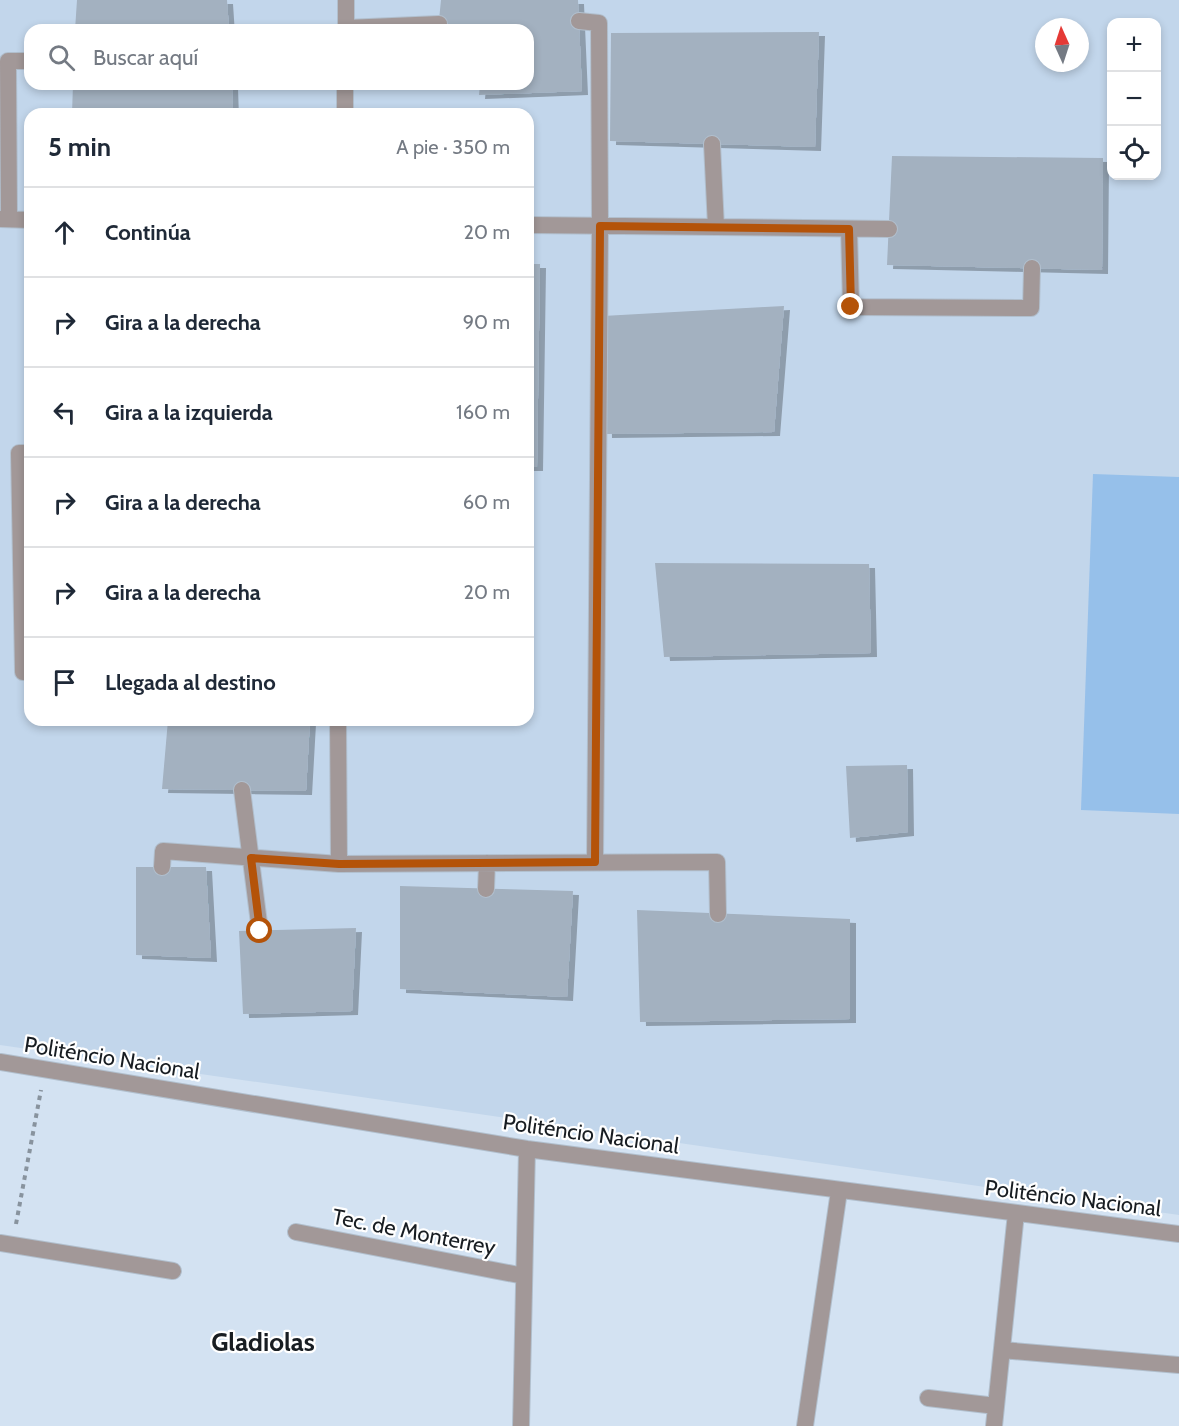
<!DOCTYPE html>
<html lang="es">
<head>
<meta charset="utf-8">
<style>
  :root { --surface:#fff; --page:#f6f6f7; --text:#1f2937; --muted:#747a83; --line:#e0e1e3 }
  body { margin:0; font-family:Cabin,sans-serif; background:var(--page); color:var(--text) }
  .controls { position:absolute; right:18px; top:18px; display:grid; overflow:hidden; border-radius:12px; box-shadow:0 3px 9px #0003 }
  .controls button { width:54px; height:54px; display:grid; place-items:center; padding:0; border:0; border-bottom:2px solid var(--line); background:var(--surface); color:var(--text); font:30px sans-serif }
  .compass { position:absolute; left:1035px; top:18px; width:54px; height:54px; border-radius:50%; background:var(--surface); box-shadow:0 3px 9px #0003; rotate:357deg }
  .stop { position:absolute; width:18px; height:18px; margin:-14px; border:4px solid #b45309; border-radius:50%; background:#fff }
  .stop.end { background:#b45309; border-color:#fff; box-shadow:0 2px 6px #0008 }
  .list { margin:0; padding:0; list-style:none }
  h2 { display:flex; justify-content:space-between; align-items:center; height:78px; margin:0; padding:0 24px; font-size:26px }
  h2 small { font-size:20px; font-weight:400; color:var(--muted) }
  .list li { display:grid; grid-template-columns:39px 1fr auto; gap:18px; align-items:center; box-sizing:border-box; height:90px; padding:0 24px; border-top:2px solid var(--line) }
  .list b { display:block; font-size:22px; white-space:nowrap }
  .list em { font-size:20px; font-style:normal; color:var(--muted) }
  .icon { flex:none; width:33px; height:33px; fill:none; stroke:currentColor; stroke-width:2; stroke-linecap:round; stroke-linejoin:round }
  .map { position:relative; flex:none; width:1179px; height:1426px; overflow:hidden }
  .search { position:absolute; background:var(--surface); box-shadow:0 3px 9px #0003; left:24px; top:24px; width:510px; height:66px; display:flex; align-items:center; gap:15px; box-sizing:border-box; padding:0 21px; border-radius:18px; color:var(--muted); font-size:22px }
  .panel { position:absolute; background:var(--surface); box-shadow:0 3px 9px #0003; left:24px; top:108px; width:510px; height:618px; border-radius:18px }
  .map>svg:first-child { display:block }
  .built { fill:#c2d6eb; fill-rule:evenodd }
  .green { fill:#96c0ea }
  .building { fill:#a3b1c0; filter:url(#shadow) }
  .lines { fill:none; stroke-linecap:round; stroke-linejoin:round }
  .pedestrian-casing { stroke:#b1bfcd; stroke-width:18 }
  .minor-casing { stroke:#b1bfcd; stroke-width:18 }
  .path { stroke:#88939e; stroke-width:4; stroke-dasharray:4.5 4.5; stroke-linecap:butt }
  .pedestrian { stroke:#a29898; stroke-width:16 }
  .minor { stroke:#a29898; stroke-width:16 }
  .route { stroke:#b45309; stroke-width:8 }
  .labels { text-anchor:middle; dominant-baseline:central; stroke-width:4.5; stroke-linejoin:round; paint-order:stroke }
  .street-label { font-size:22px; fill:#181d22; stroke:#fff }
  .quarter-label { font-size:26px; font-weight:bold; fill:#181d22; stroke:#fff }
</style>
</head>
<body>
<div class="map">
<svg width="1179" height="1426" viewBox="0 0 1179 1426">
  <defs>
    <filter id="shadow"><feDropShadow dx="6" dy="4" stdDeviation="0" flood-color="#0004"/></filter>
  </defs>
  <rect width="100%" height="100%" fill="#d3e2f2"/>
  <path class="built" d="M0,0H1179V1215L0,1045ZM1112,22H1156V176H1112ZM1044,27H1080V63H1044ZM30,30H528V84H30ZM30,114H528V720H30Z"/>
  <path class="green" d="M1093,474L1179,477V814L1081,810Z"/>
  <path class="building" d="M77,0H227L229,30H75Z
    M441,0H578L582,91L479,95L480,84H528V30H438Z
    M819,32L815,147L610,141L611,33Z
    M73,84H232L233,114H72Z
    M892,156L1103,158L1102,270L887,265Z
    M528,264H540L537,467H528Z
    M784,306L774,432L606,434L603,316Z
    M655,563L869,564L871,653L664,657Z
    M168,720H310L306,791L162,789Z
    M907,765L908,832L850,838L846,766Z
    M136,867H206L211,958L136,955Z
    M400,886L573,891L567,997L400,989Z
    M637,910L850,919V1019L640,1022Z
    M356,928L352,1011L243,1014L239,931Z"/>
  <g class="lines">
    <defs>
      <path id="pedestrian" d="M579,21L599,23L600,226L595,862
        M346,28L439,24
        M346,30V0
        M345,114V84
        M712,144L716,227
        M0,219L30,220
        M9,219L8,61H30
        M528,225L889,229
        M849,229L851,307L1031,308L1032,268
        M30,453H19L23,672H30
        M338,720L339,864L717,862L718,914
        M242,790L260,931
        M162,867L163,851L339,864
        M486,889L487,863"/>
      <path id="minor" d="M0,1062L527,1149L1179,1234
        M296,1232L524,1276
        M0,1243L173,1271
        M1002,1350L1179,1365
        M928,1398L996,1406
        M521,1426L527,1149
        M805,1426L839,1191
        M994,1426L1016,1213"/>
    </defs>
    <use href="#pedestrian" class="pedestrian-casing"/>
    <use href="#minor" class="minor-casing"/>
    <path class="path" d="M16,1224L41,1090"/>
    <use href="#pedestrian" class="pedestrian"/>
    <use href="#minor" class="minor"/>
  </g>
  <g class="lines">
    <path class="route" d="M260,931L251,858L339,864L595,862L600,226L849,229L851,307"/>
  </g>
  <g class="labels">
    <g class="street-label">
      <text transform="translate(112 1058) rotate(9)">Politéncio Nacional</text>
      <text transform="translate(591 1134) rotate(8)">Politéncio Nacional</text>
      <text transform="translate(1073 1198) rotate(7)">Politéncio Nacional</text>
      <text transform="translate(414 1232) rotate(11)">Tec. de Monterrey</text>
    </g>
    <g class="quarter-label">
      <text x="263" y="1342">Gladiolas</text>
    </g>
  </g>
</svg>
<div class="controls">
<button>+</button>
<button>−</button>
<button><svg class="icon" aria-label="locate" viewBox="0 0 24 24"><circle cx="12" cy="12" r="6"/><path d="M12 2v4M12 18v4M2 12h4M18 12h4"/></svg></button>
</div>
<svg class="compass" viewBox="-18 -18 36 36"><path d="M0-13l5 13h-10z" fill="#e53935"/><path d="M0 13l5-13h-10z" fill="#747a83"/></svg>
<div class="stop" style="left:260px;top:931px"></div>
<div class="stop end" style="left:851px;top:307px"></div>
<div class="search"><svg class="icon" aria-label="search" viewBox="0 0 24 24"><circle cx="10" cy="10" r="6"/><path d="M15 15l6 6"/></svg>Buscar aquí</div>
<section class="panel">
<h2>5 min<small>A pie · 350 m</small></h2>
<ul class="list">
<li><svg class="icon" aria-label="ahead" viewBox="0 0 24 24"><path d="M12 20V5M6 11l6-6 6 6"/></svg><div><b>Continúa</b></div><em>20 m</em></li>
<li><svg class="icon" aria-label="right" viewBox="0 0 24 24"><path d="M7 20v-9h11M14 6l5 5-5 5"/></svg><div><b>Gira a la derecha</b></div><em>90 m</em></li>
<li><svg class="icon" aria-label="left" viewBox="0 0 24 24"><path d="M17 20v-9H6M10 6l-5 5 5 5"/></svg><div><b>Gira a la izquierda</b></div><em>160 m</em></li>
<li><svg class="icon" aria-label="right" viewBox="0 0 24 24"><path d="M7 20v-9h11M14 6l5 5-5 5"/></svg><div><b>Gira a la derecha</b></div><em>60 m</em></li>
<li><svg class="icon" aria-label="right" viewBox="0 0 24 24"><path d="M7 20v-9h11M14 6l5 5-5 5"/></svg><div><b>Gira a la derecha</b></div><em>20 m</em></li>
<li><svg class="icon" aria-label="arrive" viewBox="0 0 24 24"><path d="M6 21V4h12l-3 4 3 4H6"/></svg><div><b>Llegada al destino</b></div></li>
</ul>
</section>
</div>
</body>
</html>
